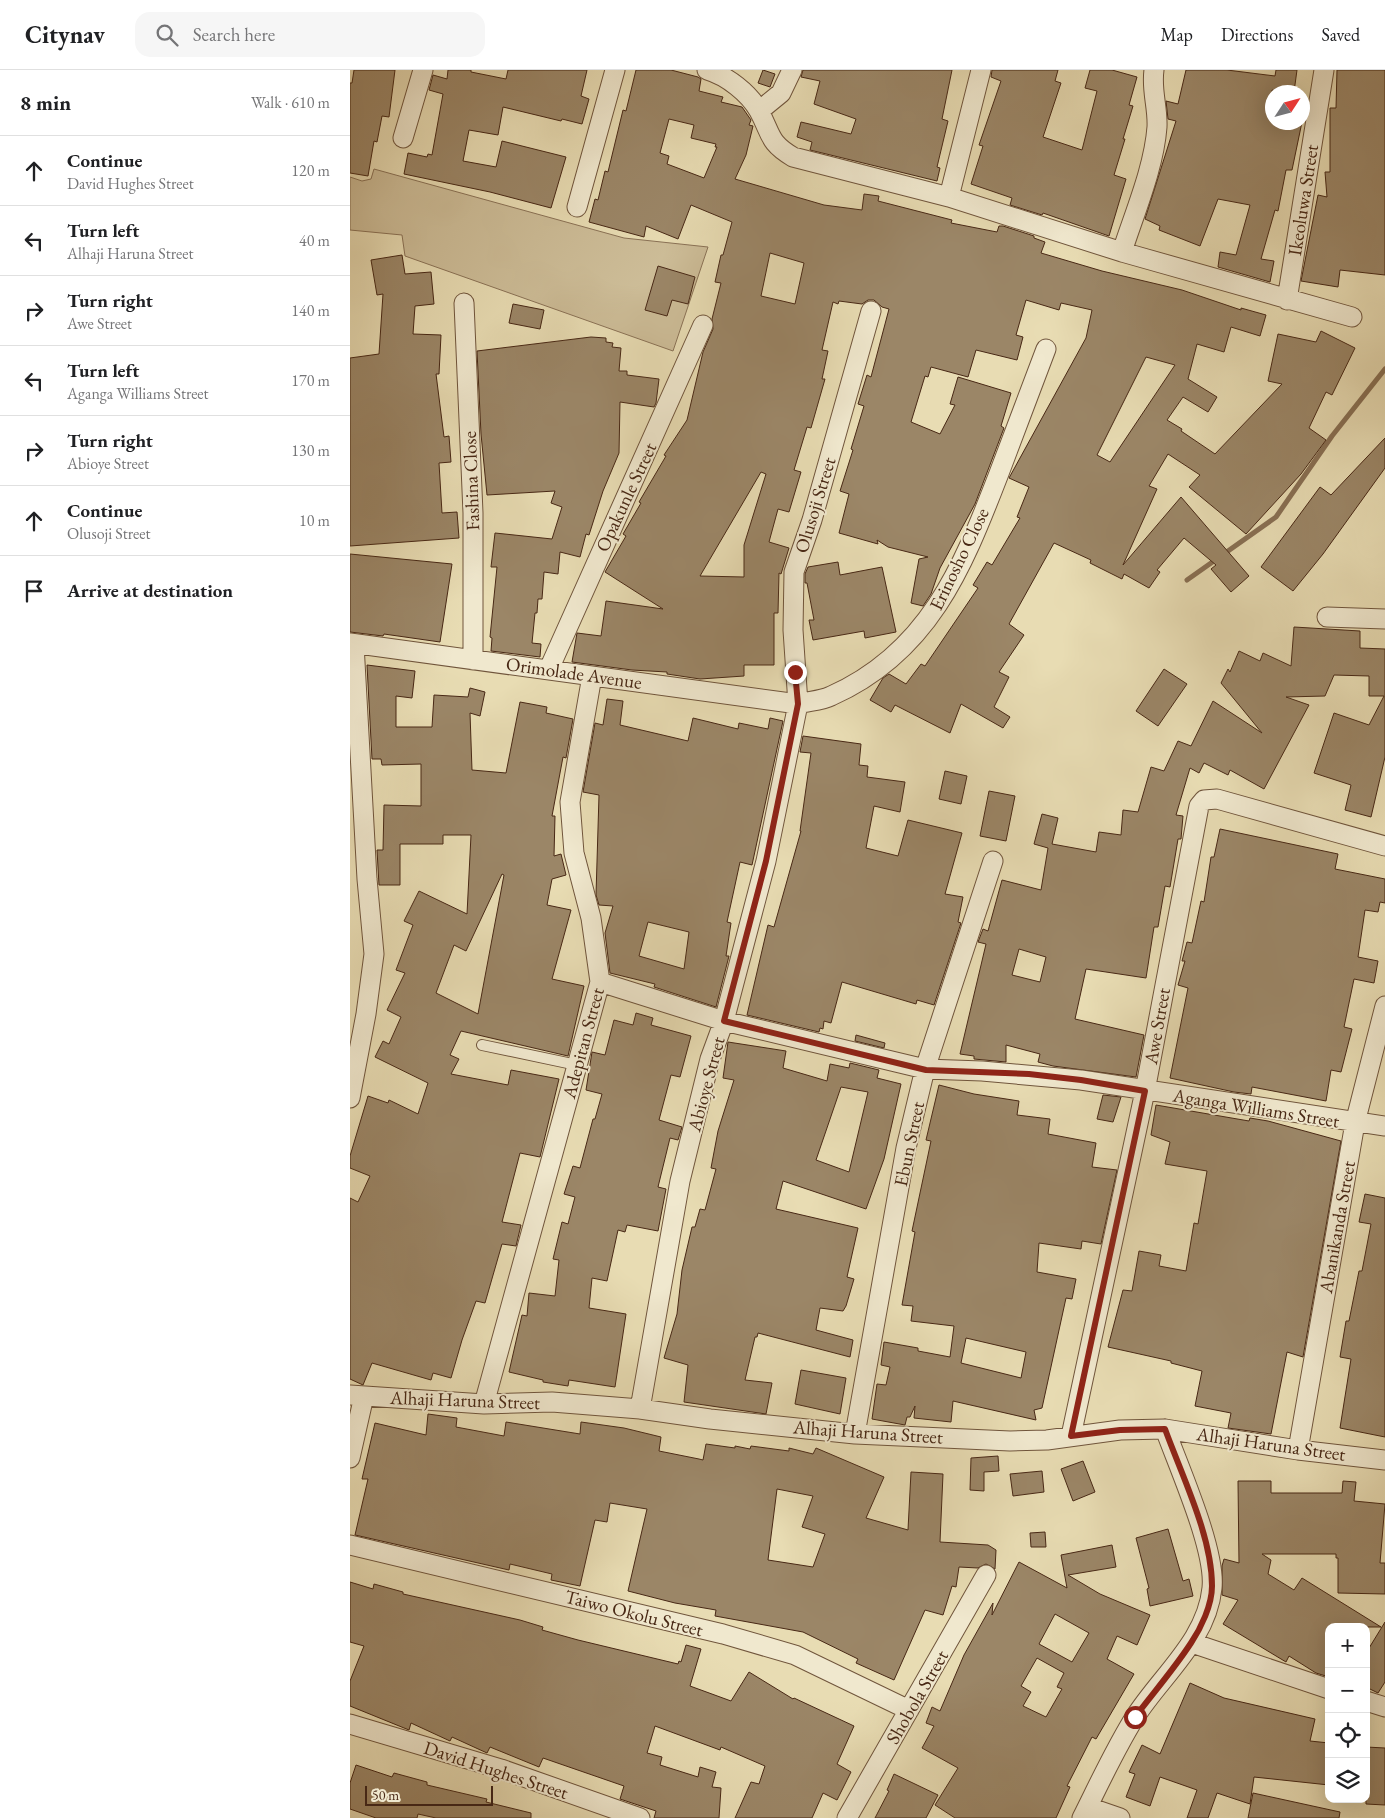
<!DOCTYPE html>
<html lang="en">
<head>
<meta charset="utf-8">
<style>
  :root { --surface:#fff; --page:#f6f6f6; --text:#202124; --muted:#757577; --line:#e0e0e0 }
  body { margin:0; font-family:"EB Garamond",serif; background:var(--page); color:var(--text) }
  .controls { position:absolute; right:15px; bottom:15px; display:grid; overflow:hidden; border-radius:10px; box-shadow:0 5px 20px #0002 }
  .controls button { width:45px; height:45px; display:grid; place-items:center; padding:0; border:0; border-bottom:1px solid var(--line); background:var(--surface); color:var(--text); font:25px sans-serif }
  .compass { position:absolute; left:915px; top:15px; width:45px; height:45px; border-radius:50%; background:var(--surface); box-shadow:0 5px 20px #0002; rotate:54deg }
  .scale { position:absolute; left:15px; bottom:12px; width:128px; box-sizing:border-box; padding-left:5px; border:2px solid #482815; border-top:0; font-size:14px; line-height:18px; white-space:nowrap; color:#482815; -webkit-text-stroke:4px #f0e8ce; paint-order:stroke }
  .stop { position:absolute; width:15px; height:15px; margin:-11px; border:4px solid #8f2418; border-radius:50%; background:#fff }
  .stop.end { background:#8f2418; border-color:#fff; box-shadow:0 1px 5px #0008 }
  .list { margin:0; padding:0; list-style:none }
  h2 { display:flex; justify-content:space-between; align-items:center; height:65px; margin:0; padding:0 20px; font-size:21px }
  h2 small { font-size:16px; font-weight:400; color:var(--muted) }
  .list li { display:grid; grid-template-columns:32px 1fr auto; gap:15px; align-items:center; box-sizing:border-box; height:70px; padding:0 20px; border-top:1px solid var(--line) }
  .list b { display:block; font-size:19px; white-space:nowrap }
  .list p { margin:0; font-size:16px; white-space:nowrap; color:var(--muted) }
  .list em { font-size:16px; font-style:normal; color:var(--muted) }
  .icon { flex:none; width:28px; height:28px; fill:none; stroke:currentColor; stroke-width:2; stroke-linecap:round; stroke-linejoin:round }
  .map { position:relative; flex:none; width:1035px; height:1748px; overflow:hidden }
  header { display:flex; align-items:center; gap:30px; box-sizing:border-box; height:70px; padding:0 25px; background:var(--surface); border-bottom:1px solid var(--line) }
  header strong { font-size:24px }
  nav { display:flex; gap:28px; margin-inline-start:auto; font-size:18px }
  .search { width:350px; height:45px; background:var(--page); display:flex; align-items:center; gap:12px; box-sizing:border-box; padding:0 18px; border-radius:15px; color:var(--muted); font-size:19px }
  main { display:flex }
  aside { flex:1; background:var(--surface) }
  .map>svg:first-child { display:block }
  .green { fill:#cdbd98; stroke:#8a7256 }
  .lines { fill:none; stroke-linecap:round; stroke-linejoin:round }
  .stream { stroke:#886f53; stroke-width:5 }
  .building { fill:#9b8667; stroke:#482815; fill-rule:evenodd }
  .lane-casing { stroke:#70553c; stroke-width:12 }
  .street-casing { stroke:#70553c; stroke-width:21 }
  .lane { stroke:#f0e8ce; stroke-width:10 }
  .street { stroke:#f0e8ce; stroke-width:19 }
  .route { stroke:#8f2418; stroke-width:6 }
  .labels { text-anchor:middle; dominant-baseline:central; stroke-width:4; stroke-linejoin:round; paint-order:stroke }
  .street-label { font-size:19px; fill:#482815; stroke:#f0e8ce }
</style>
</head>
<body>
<header>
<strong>Citynav</strong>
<div class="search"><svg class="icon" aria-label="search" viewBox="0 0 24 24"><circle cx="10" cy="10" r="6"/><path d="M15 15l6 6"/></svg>Search here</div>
<nav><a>Map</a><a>Directions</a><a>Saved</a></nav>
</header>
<main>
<aside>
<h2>8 min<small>Walk · 610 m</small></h2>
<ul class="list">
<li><svg class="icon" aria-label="ahead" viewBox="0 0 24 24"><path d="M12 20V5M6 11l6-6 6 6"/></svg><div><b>Continue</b><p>David Hughes Street</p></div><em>120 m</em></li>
<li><svg class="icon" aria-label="left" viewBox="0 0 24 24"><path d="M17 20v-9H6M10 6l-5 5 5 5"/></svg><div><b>Turn left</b><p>Alhaji Haruna Street</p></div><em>40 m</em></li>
<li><svg class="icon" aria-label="right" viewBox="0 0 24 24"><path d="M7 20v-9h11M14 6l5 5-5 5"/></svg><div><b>Turn right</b><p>Awe Street</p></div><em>140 m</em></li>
<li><svg class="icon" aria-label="left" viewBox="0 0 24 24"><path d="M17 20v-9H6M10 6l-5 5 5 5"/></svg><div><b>Turn left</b><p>Aganga Williams Street</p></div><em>170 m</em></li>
<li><svg class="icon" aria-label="right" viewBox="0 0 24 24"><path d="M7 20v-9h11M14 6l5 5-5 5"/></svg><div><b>Turn right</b><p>Abioye Street</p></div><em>130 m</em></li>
<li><svg class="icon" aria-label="ahead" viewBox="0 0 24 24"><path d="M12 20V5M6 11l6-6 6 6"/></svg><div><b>Continue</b><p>Olusoji Street</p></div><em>10 m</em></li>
<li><svg class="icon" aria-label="arrive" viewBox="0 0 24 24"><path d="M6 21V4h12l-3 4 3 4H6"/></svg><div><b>Arrive at destination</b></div></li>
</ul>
</aside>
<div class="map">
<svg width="1035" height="1748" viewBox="0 0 1035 1748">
  <rect width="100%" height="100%" fill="#e8dcb3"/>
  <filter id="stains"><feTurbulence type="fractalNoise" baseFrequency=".004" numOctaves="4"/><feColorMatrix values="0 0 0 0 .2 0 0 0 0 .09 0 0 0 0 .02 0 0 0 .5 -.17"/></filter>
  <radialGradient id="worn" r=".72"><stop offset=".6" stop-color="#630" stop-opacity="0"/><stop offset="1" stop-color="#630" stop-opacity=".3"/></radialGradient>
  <path class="green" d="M24,99L274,168L358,177L323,281L55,186L52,165L0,160V107L12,111L21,109Z"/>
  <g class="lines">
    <path class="stream" d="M837,510L926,447L982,366L1035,299"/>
  </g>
  <path class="building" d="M4,0H45L39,47L32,46L27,72L24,71L18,106L0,103V13H2Z
    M98,0H121V2L156,9L158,0H237L231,26L239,29L232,54L212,49L211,51L153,37L148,65L119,60L113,91L146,97L152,71L216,87L201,138L140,122L54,104L58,83L77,87L78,84L82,85L93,24L79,20L83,5L97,9Z
    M286,0H321L348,7L351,9L349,21L373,27L371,32L392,37L401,50L399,55L403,56L396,85L385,109L474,135L512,140L514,124L529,126L528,131L602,150L601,153L647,162L649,156H653L684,166V168L695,172L691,183L752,201L832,220L891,240V238L916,245L910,266L881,257L874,282L847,274L838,309L867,327L858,342L833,327L817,350L832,359L831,361L865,384L932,314L918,311L928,264L966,272L971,261L1005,278L982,325L976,322L959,358L976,370L951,404L896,464L839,417L850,405L818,384L799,416L807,419L773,495L831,427L899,506L881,522L861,499L866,495L834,468L807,500L810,502L799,518L774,504L772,509L740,493L741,490L704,473L659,554L674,565L649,602L659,607L644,637L660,647L653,658L611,634L600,663L545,635L541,642L520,630L533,608L539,604L556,614L571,594L575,596L628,518L623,515L637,492L642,495L670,448L667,447L679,417L659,408L736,268L742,240L711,233L709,240L676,230L666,265L673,267L667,290L626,280L618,307L581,297L578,307L575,306L561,352L590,364L605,335L600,334L608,307L661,323L651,356L654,358L625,434L590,498L581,524L573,536L561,533L569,489L578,487L538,477L527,470L528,474L489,463L499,424L490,421L503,380L501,379L514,336L508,334L517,305L521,307L539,239L532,237L524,230H518L512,234L489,231L488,234L483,232L472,280L478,281L472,309H475L461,358L457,357L444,400L451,402L439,442L428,439L419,472L439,478L431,504L429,503L428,543H424V595H394V606L350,609L317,604V602L282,600L222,592L227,563L251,566L256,531L313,539L255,502L276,466L273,464L291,433L289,432L316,386L314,385L337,350L353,282L363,259L362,249L371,213L365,212L371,185H373L382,152L341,135L328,169L296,156L294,167L239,152L245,129L248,130L255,101L258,102L273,40L276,41ZM319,49L344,55L341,68L366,74L365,77H367L354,108L317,94L319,86L310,83ZM420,183L454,193L445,234L411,226ZM796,287L825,295L760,392L747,385ZM411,402L416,404L394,475V507L350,506Z
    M413,0L425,4L420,17L408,13Z
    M453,0H602L592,49L598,51L587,97L590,98L587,111L460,80L462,72L447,67L451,52L501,64L506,49L464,34L470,11L451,7Z
    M642,0H708L705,11L711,13L693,67L732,80L747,21L735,18L740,0H762L787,7L779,35L783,36L773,69H775L764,105L776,109L759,166L693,143L692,145L660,135L662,128L621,114L633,76L629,75L651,11L641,7Z
    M836,0H877L925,6L926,0H947L944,22L922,20V52H952L942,100H936L928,141L925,140L911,189L924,191L920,212L868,197L870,182L886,185L900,135L868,129L850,176L809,160L810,156L795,149L826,51L818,49L816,31L828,34Z
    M987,0H1035V205L990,200L988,217L951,211L968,125L977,127L975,102H980V38H986Z
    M52,185L55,204L81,202L84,234L65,236L63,264L91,265L89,304H86L94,367L99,366L101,392L89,393L92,443L107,442L109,468L0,476V288L29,284L33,224L27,225L21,190Z
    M308,196L345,207L338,234L322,230L317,246L295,240Z
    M163,234L194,240L190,259L159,253Z
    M241,267L256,268V272L263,273L262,277L271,278L269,301H277V305L309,309L306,333L304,337L270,332L269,383L253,421L239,465L236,464L230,487L210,482L208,504L194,502L192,529H188L187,543H185L182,573L191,574L190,587L141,581L142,568L140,567L147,497H141L145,463L202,469L212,437L201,433L205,421L137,425L131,364L127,281Z
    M1035,368V398L973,484L943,521L911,497L970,417L981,425Z
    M0,484L102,494L90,572L34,564L33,566L0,562Z
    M488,492L490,505L532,497L546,562L515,568L514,561L463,570L459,550H464L457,513H455V504L458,497Z
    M944,557L1010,561V578L1035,579V687L1021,747L995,740L1001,715L964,703L984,643L1019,655L1034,626H1019V606L984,605L975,626L936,627L959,635L914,719L880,700L878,705L854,693L849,703L840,698L826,745L833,746L831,769H828L820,817L815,816L808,857H804L796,908L736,899L725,949L794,965L786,1007L703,996L688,992L690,984L656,975V992L624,989V986L610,984L636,874L628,872L633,859L638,861L652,810L691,820L698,778L684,774L692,744L708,748L702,774L746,782L749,762L771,765L773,740L788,742L801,697L814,701L828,671L841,676L863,631L912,663L871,613L878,599L880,602L889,581L910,591L913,583L941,596ZM669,879L696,887L690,912L662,905Z
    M17,595L65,601L62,628L46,626V657H82L84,625L118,627L120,618L135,622L130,646L120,643L122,700L156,703L170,632L197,637L196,643L223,649L216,688L213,687L202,746H205L204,786L211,784L216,805L202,809L197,835L221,840L202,909L234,916L218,986L111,961L100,985L109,989L101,1004L158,1015L161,1000L209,1009L190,1087L170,1083L152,1152L171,1155L166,1176L152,1174L135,1233L126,1231L112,1270L101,1308L83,1303L81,1310L22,1293L13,1315L0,1309V1128L8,1132L20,1106L0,1098V1086L18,1026L38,1033L39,1030L68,1044L78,1013L25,987L33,971L39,974L51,947L37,940L55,903L46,900L63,855L54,851L69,821L117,844L121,765H93V774H50V815H29L27,780H33L34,735L71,736V694L32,695L31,689H22ZM152,804L154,805L128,944L86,923L104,875L116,881Z
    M814,599L837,614L808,656L786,641Z
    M257,629L273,631L270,655L338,671L343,648L388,659L389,653L418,659L420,648L433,651L402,795L390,792L377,852L381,853L376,886H379L366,937L304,917L305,914L260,903L255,863L263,836L249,835L246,825L249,725L233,722L245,653L253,655ZM298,852L339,862L334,899L289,886Z
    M453,666L511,674L509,695L518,696L517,707L555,712L550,742L524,736L516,778L548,786L558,750L612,763L595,824L613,827L608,852L611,853L584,935L567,930L566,934L492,912L481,953L474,951L473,959L470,958L469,962L397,945L418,855L424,857L451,761H450L461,683L450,682Z
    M595,701L617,706L611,734L589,729Z
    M639,721L665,726L656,771L630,766Z
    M870,759L988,784L985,799L1035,809V833L1030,832L1028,842L1015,840L1008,887L1028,891L1024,913L1004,909L994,957L1002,959L991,1002L981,1000L976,1031L902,1017L901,1024L884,1022L820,1008L838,918L828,915L835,891H832L837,872L842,873L851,831L854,832L861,787H864Z
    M286,943L303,948L301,955L341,966L330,1007L321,1005L309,1050L332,1057L328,1070L320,1068L308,1117L316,1119L308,1161L277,1155L275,1162L268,1160L257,1211L242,1208L239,1238L276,1244L265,1317L219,1310L218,1316L193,1312V1310L159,1302L172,1245L177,1246L179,1223L205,1226L209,1190L203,1189L212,1152L218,1154L225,1127L214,1124L223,1096L230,1098L243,1049H245L252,1024L236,1020L242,982L255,985L264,950L283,955Z
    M506,965L535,973L534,978L505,971Z
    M378,972L436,981L433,998L477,1011L480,994L499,998L500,993L529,1000L527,1008L551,1014L534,1089L516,1139L433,1111L426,1139L508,1158L497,1207L504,1209L496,1236L493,1241L470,1238L466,1260L503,1270L500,1287L408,1263L407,1267H405L395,1310L422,1313L416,1344L334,1332L338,1295L314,1288L327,1244L332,1200L342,1157H345L350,1139L355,1140L366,1099L361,1098L368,1061L384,1010L373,1008ZM491,1017L518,1022L499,1102L466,1090Z
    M589,1015L624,1024L669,1031L667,1045L700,1049L698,1064L746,1073L742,1097L767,1100L751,1174L732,1171L731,1179L689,1173L687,1202L726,1209L722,1229L716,1228L692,1338L684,1340L686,1350L603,1331L601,1352L564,1348L565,1336L560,1347H557L555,1355L522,1349L527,1314L536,1315L540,1297L531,1295L534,1272L568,1278V1281L600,1287L604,1256L561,1251L563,1236L552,1235L565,1162L562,1161L581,1071L576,1070ZM616,1268L676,1282L671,1308L611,1293Z
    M753,1025L771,1027L763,1052L747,1049Z
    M806,1035L899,1051L900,1048L918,1051L991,1071L953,1287L937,1282L921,1364L878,1358L881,1343L845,1336L852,1301L821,1293V1291L758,1277L773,1220L782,1221L789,1181L811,1185L809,1196L836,1201L844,1153L848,1154L857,1101L815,1094L820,1072L801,1065Z
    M1015,1124L1035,1128V1367L990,1358L1001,1289L990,1287L996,1251H999L1009,1201H1012L1021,1154L1009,1152Z
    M451,1300L496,1308L490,1344L445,1334Z
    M78,1344L107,1348L106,1357L154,1366L156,1352L230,1364L231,1352L274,1358L311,1367L309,1381L349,1389L353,1390L356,1374L385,1378V1376L400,1379L401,1376L439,1381V1378L463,1384L466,1378L534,1407L516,1448L558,1460L561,1402L593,1404L590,1472L638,1475L646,1480L645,1499L636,1494L628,1498L609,1497L606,1517L602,1516L593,1545L575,1540L544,1610L506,1593L508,1589L453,1562L365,1546L366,1540L325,1533L278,1521L297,1439L260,1433L257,1452L245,1450L230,1516L201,1510L202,1504L160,1494L159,1500L5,1465L18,1409H12L25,1353L76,1365ZM427,1419L463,1426L452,1457L475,1464L463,1497L418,1490Z
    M648,1386L649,1401L634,1402V1421L620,1420L621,1388Z
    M733,1391L745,1422L723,1431L711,1399Z
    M692,1401L694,1422L663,1426L660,1404Z
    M888,1411H921V1423H992L993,1411L1006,1412L1004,1431L1035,1434L1030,1493H1035V1524L988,1523V1488H986V1484H912L921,1490L918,1504L944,1520L952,1508L1031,1557H979V1607L966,1603L939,1586L936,1592L873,1554L888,1530L872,1525V1496L874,1489L889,1493Z
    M818,1459L833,1511L839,1509L843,1526L800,1536L797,1519L799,1518L786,1468Z
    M695,1462L696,1477H681L680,1463Z
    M762,1475L766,1497L718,1505L750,1524L800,1545L787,1575L767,1566L757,1589L784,1604L746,1669L742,1667L717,1716L720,1717L706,1748H605L585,1735L608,1698L572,1678L584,1656L576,1653L582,1637L590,1641L614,1585L643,1533L642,1545L669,1492L717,1518L711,1485ZM705,1544L739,1563L722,1592L689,1574ZM687,1588L714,1603L707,1617L712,1619L696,1647L673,1636L681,1622L671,1616Z
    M0,1512L23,1519L24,1514L53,1522V1524L170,1550L193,1557L192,1560L228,1570L328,1594L329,1591L331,1592L336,1575L351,1579L340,1616L381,1631L399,1602L443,1629L444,1628L504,1656L487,1694L501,1702L487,1730L473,1723L462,1748H385L401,1712L409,1714L415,1696L371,1677L370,1680L305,1656L297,1683L312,1687L310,1695L348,1707L350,1697L366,1702L362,1717L371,1718L369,1748H304L306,1741L270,1729L274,1716L193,1688L189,1697L140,1677L137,1683L102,1667L100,1671L61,1653L59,1660L0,1636V1611L14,1576L0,1572Z
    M1035,1552V1612L1028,1623L1016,1617V1583Z
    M840,1613L874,1628L965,1649L960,1671L979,1673V1715L904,1707L900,1734L867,1723L858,1748H837L847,1720L810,1707L800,1736L776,1727L785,1704L779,1702L792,1675L810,1684Z
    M1016,1677L1035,1678V1735L1016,1734Z
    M6,1695L42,1707L44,1703L77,1712V1715L137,1729L136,1732L181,1743V1748H86L68,1744L67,1748H26L0,1739V1713Z
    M544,1704L588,1725L576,1748H525L539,1721L537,1720Z
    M903,1723L990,1742L989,1748H898Z"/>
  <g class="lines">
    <defs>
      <path id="lane" d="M132,975L227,995"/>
      <path id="street" d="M357,0C377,6 399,23 409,41C422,65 418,72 443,87L599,127L772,182L1002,247
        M409,41L431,23L442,0
        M53,68L73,0
        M599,127L631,0
        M227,137L265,0
        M772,182C784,144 804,98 807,57C808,37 801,20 804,0
        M937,230L974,0
        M114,233L123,443V590
        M977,547L1035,549
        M0,573L448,634C458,631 471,631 481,626C578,583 612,499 648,406C664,364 680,321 696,279
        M199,599L353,255
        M250,912L374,951L575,999L632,1001L731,1010L1035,1056
        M0,1028L16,944L24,884L17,809L4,574
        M0,1325L134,1334L202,1332L290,1339L360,1349L505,1364L660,1371L697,1370L770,1360L815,1359L948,1380L1035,1390
        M134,1334L250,912L241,848L224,783L220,732L242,606
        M290,1339L330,1111L360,989L374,951L416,791L448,634L443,560L444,502L462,450L521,241
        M505,1364L556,1078L575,999L643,791
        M721,1366L795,1021L849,736L854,730L867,729L1035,776
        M948,1380L1005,1053L1035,936
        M0,1388L14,1326
        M0,1475L373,1564L445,1585L559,1640
        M842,1573L979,1619
        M1016,1631L1035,1637
        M0,1654L151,1699L290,1748
        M738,1737L770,1748
        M497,1748L636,1505
        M732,1748C749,1714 765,1679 785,1647C811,1606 857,1570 862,1518C866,1480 829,1398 815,1359"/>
    </defs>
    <use href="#lane" class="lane-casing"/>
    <use href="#street" class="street-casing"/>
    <use href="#lane" class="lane"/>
    <use href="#street" class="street"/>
  </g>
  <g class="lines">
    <path class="route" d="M445,602L448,634L416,791L374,951L576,1000L679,1004L731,1010L795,1021L721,1366L770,1360L815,1359C832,1406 862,1466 862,1516C862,1535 851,1558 841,1573C824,1599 804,1622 785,1647"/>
  </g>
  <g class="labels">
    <g class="street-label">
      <text transform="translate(953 130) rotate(-81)">Ikeoluwa Street</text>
      <text transform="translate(121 411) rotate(-92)">Fashina Close</text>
      <text transform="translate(276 427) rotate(-65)">Opakunle Street</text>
      <text transform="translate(465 435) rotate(-73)">Olusoji Street</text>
      <text transform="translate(609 489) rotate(-64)">Erinosho Close</text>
      <text transform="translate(224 603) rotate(8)">Orimolade Avenue</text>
      <text transform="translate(807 956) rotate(-80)">Awe Street</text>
      <text transform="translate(233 973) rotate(-75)">Adepitan Street</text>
      <text transform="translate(356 1014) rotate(-75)">Abioye Street</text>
      <text transform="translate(906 1038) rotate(9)">Aganga Williams Street</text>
      <text transform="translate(559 1074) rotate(-78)">Ebun Street</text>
      <text transform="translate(987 1157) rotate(-80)">Abanikanda Street</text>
      <text transform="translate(115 1330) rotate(2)">Alhaji Haruna Street</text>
      <text transform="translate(518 1362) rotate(4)">Alhaji Haruna Street</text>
      <text transform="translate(921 1374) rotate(8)">Alhaji Haruna Street</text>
      <text transform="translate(284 1543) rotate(14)">Taiwo Okolu Street</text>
      <text transform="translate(567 1627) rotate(-60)">Shobola Street</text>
      <text transform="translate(146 1700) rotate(18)">David Hughes Street</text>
    </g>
  </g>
  <rect width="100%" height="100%" filter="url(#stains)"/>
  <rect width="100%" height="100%" fill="url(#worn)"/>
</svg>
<div class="controls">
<button>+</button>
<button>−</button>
<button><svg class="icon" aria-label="locate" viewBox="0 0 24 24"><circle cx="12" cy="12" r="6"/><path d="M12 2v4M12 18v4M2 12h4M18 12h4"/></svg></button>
<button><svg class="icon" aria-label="layers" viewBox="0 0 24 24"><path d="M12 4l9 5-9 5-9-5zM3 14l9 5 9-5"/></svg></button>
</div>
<svg class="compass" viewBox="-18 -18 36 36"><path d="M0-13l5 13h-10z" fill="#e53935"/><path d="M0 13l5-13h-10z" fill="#757577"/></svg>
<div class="scale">50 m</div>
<div class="stop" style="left:785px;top:1647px"></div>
<div class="stop end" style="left:445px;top:602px"></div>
</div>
</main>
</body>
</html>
